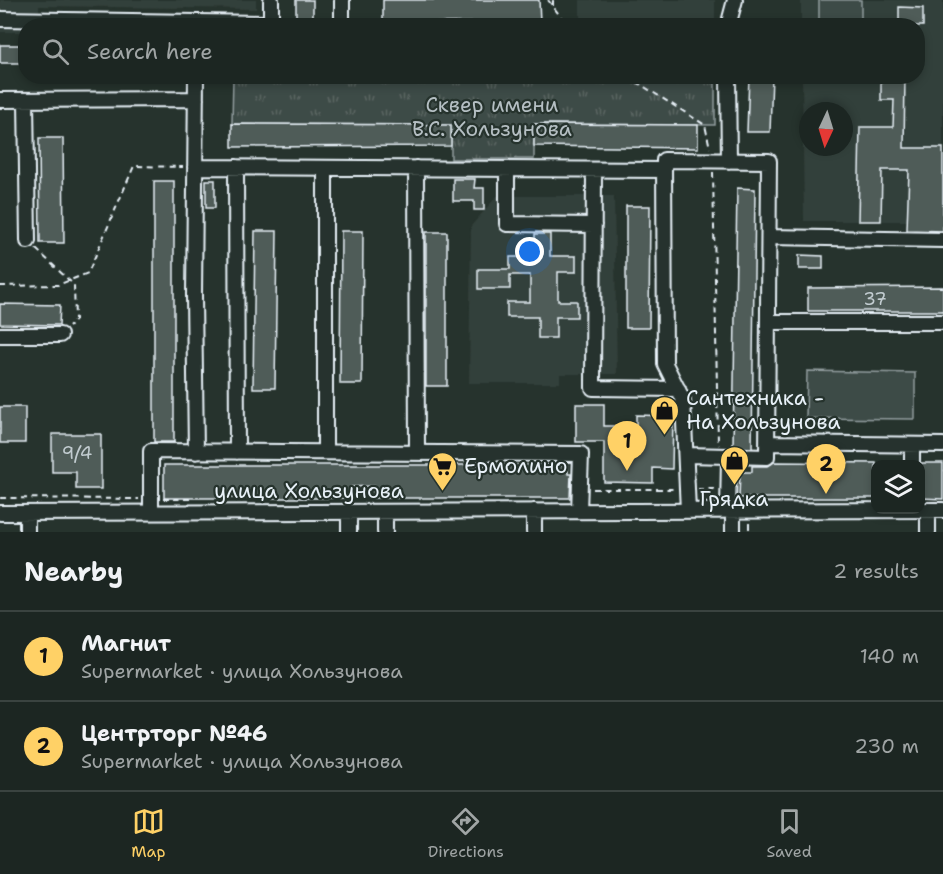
<!DOCTYPE html>
<html lang="en">
<head>
<meta charset="utf-8">
<style>
  :root { --surface:#1c2622; --page:#29322f; --text:#f1f3f6; --muted:#a0a5a5; --line:#3a4340; --accent:#ffd166 }
  body { margin:0; font-family:"Shantell Sans",sans-serif; background:var(--page); color:var(--text) }
  .controls { position:absolute; right:18px; bottom:18px; display:grid; overflow:hidden; border-radius:12px; box-shadow:0 3px 9px #0003 }
  .controls button { width:54px; height:54px; display:grid; place-items:center; padding:0; border:0; border-bottom:2px solid var(--line); background:var(--surface); color:var(--text); font:30px sans-serif }
  .compass { position:absolute; left:799px; top:102px; width:54px; height:54px; border-radius:50%; background:var(--surface); box-shadow:0 3px 9px #0003; rotate:184deg }
  .you { position:absolute; left:530px; top:252px; width:21px; height:21px; margin:-15px; border:4px solid #fff; border-radius:50%; background:#1a73e8; box-shadow:0 0 0 9px #1a73e833 }
  .badge { display:grid; place-items:center; width:39px; height:39px; border-radius:50%; background:var(--accent); color:#111; font-size:20px; font-weight:700 }
  .pin { position:absolute; translate:-50% -50px; filter:drop-shadow(0 2px 3px #0008) }
  .pin::after { content:''; position:absolute; top:32px; width:21px; height:18px; background:inherit; clip-path:polygon(0 0,100% 0,50% 100%) }
  .list { margin:0; padding:0; list-style:none }
  h2 { display:flex; justify-content:space-between; align-items:center; height:78px; margin:0; padding:0 24px; font-size:26px }
  h2 small { font-size:20px; font-weight:400; color:var(--muted) }
  .list li { display:grid; grid-template-columns:39px 1fr auto; gap:18px; align-items:center; box-sizing:border-box; height:90px; padding:0 24px; border-top:2px solid var(--line) }
  .list b { display:block; font-size:22px; white-space:nowrap }
  .list p { margin:0; font-size:20px; white-space:nowrap; color:var(--muted) }
  .list em { font-size:20px; font-style:normal; color:var(--muted) }
  .icon { flex:none; width:33px; height:33px; fill:none; stroke:currentColor; stroke-width:2; stroke-linecap:round; stroke-linejoin:round }
  .map { position:relative; flex:none; width:943px; height:532px; overflow:hidden }
  .search { position:absolute; background:var(--surface); box-shadow:0 3px 9px #0003; left:18px; right:18px; top:18px; height:66px; display:flex; align-items:center; gap:15px; box-sizing:border-box; padding:0 21px; border-radius:24px; color:var(--muted); font-size:22px }
  .sheet { height:258px; background:var(--surface) }
  nav { display:flex; justify-content:space-around; align-items:center; box-sizing:border-box; height:84px; border-top:2px solid var(--line); background:var(--surface); font-size:16px; color:var(--muted) }
  nav a { display:grid; justify-items:center; gap:3px }
  nav .on { color:var(--accent) }
  .map>svg:first-child { display:block }
  .built { fill:#333f3a; fill-rule:evenodd }
  .grass { fill:#3e4b47; stroke:#939ea0; stroke-width:1.5 }
  .park { fill:url(#park-tufts); stroke:#939ea0; stroke-width:1.5 }
  .building { fill:#505c59; stroke:#e8f1f8; stroke-width:1.5 }
  .lines { fill:none; stroke-linecap:round; stroke-linejoin:round }
  .minor-casing { stroke:#e8f1f8; stroke-width:18 }
  .path { stroke:#e8f1f8; stroke-width:2; stroke-dasharray:6 4.5; stroke-linecap:butt }
  .minor { stroke:#26332d; stroke-width:14 }
  .labels { text-anchor:middle; dominant-baseline:central; stroke-width:4.5; stroke-linejoin:round; paint-order:stroke }
  .number-label { font-size:18px; fill:#c2ccd0 }
  .park-label { font-size:21px; fill:#b5bfc3; stroke:#26332d }
  .poi-label { font-size:21px; fill:#e8f1f8; stroke:#26332d; text-anchor:start }
  .street-label { font-size:21px; fill:#e8f1f8; stroke:#26332d }
</style>
</head>
<body>
<div class="map">
<svg width="943" height="532" viewBox="0 0 943 532">
  <defs>
    <pattern id="park-tufts" width="24" height="20" patternUnits="userSpaceOnUse" patternTransform="scale(1.5)"><rect width="24" height="20" fill="#3e4b47"/><path d="M3 7l-1-3M5 7V3M7 7l1-3M15 17l-1-3M17 17v-4M19 17l1-3" fill="none" stroke="#5a6562"/></pattern>
  </defs>
  <rect width="100%" height="100%" fill="#26332d"/>
  <filter id="ink" filterUnits="userSpaceOnUse"><feTurbulence type="fractalNoise" baseFrequency=".0167" numOctaves="2"/><feDisplacementMap in="SourceGraphic" scale="12" xChannelSelector="R" yChannelSelector="G"/><feConvolveMatrix kernelMatrix="1 2 1 2 8 2 1 2 1" color-interpolation-filters="sRGB"/></filter>
  <g filter="url(#ink)">
    <path class="built" d="M0,0H256V9L39,6V25L26,26L25,32H0Z
      M580,0H715V25H580Z
      M801,0H943V234H907V221H804L802,77L918,76V26L801,25ZM808,111H844V147H808Z
      M497,196H614L617,374H560V383H469L471,226Z"/>
    <path class="grass" d="M819,0H861V25H819Z
      M807,371L915,373V419L806,418Z"/>
    <path class="park" d="M233,77H715V125L534,124V159H451V125L232,124Z"/>
    <path class="building" d="M296,0H313V21H296Z
      M383,0H539L540,22L383,23Z
      M899,7L923,8V26H899Z
      M0,45H26V63H0Z
      M749,76H772L770,132H747Z
      M881,76H905L904,148H943V231L907,230L909,170H882L881,221H858L860,127H893L894,100H881Z
      M232,124L451,125V146L232,147Z
      M534,124L698,125V148L534,146Z
      M39,138H63L64,243H40Z
      M453,179H475L474,188H484V210H474V201H453Z
      M206,180H215V208H206Z
      M154,181H174V442H154Z
      M737,188L755,189L752,448L733,447Z
      M626,206H650L649,328H626Z
      M255,231H277L275,388H253Z
      M341,231H363L362,384H340Z
      M426,232H447V386H426Z
      M535,234H550V256H576V272H558V301H577V317H556V338H538V317H507V302H530V275H510V289H478V269H510V257H535Z
      M799,255L823,256V269H799Z
      M943,287V311H808V288Z
      M0,304L60,305L59,325L0,324Z
      M576,404H604V426H636V415L673,416L672,469L653,468V483L604,482V442H576Z
      M0,407H25V443H0Z
      M52,434H101V489H76V472H52Z
      M774,462L876,463V498H739L740,472H752V466H767Z
      M921,463H943V499L921,498Z
      M164,465H568V474H571L570,498H373V486L351,487V498H164Z"/>
    <g class="lines">
      <defs>
        <path id="minor" d="M342,0V26
          M0,19L271,23V0
          M728,26L735,0
          M728,76L729,161
          M0,100L196,99
          M26,100L28,241
          M195,167L664,170
          M236,167L237,452
          M325,168V452
          M416,168L417,453
          M507,169V224L594,225
          M594,170L593,388L678,389
          M769,237L943,240
          M768,322H943
          M0,335H60
          M768,443L943,445
          M196,452L194,296L196,76
          M686,455L729,456L728,511
          M912,463V445
          M928,510V532
          M688,511L683,400L665,364L664,160L769,161L767,457L729,456
          M151,512V451L581,454L579,511
          M0,513L943,510
          M27,513V532
          M349,532V512
          M385,532V512
          M534,532V511
          M733,532V511"/>
      </defs>
      <use href="#minor" class="minor-casing"/>
      <path class="path" d="M548,0L568,26
        M553,6V0
        M627,76L705,125L710,148
        M713,172L718,443L719,445
        M36,249L74,285L75,320L69,327
        M0,286L58,285L88,273L134,166L183,167
        M593,489H674
        M698,489H716
        M0,498L139,499
        M163,499H193
        M749,523V532"/>
      <use href="#minor" class="minor"/>
    </g>
  </g>
  <defs>
    <symbol id="shop-pin" viewBox="-11 -11 22 30"><path d="M0 17L-7.5 6A9.5 9.5 0 1 1 7.5 6Z" fill="#ffd166" stroke="#26332d"/><path d="M-5-2.5h2.3a2.7 3.5 0 0 1 5.4 0H5L5.5 6h-11ZM-1.5-2.5h3a1.5 2.3 0 0 0-3 0Z" fill="#111"/></symbol>
    <symbol id="supermarket-pin" viewBox="-11 -11 22 30"><path d="M0 17L-7.5 6A9.5 9.5 0 1 1 7.5 6Z" fill="#ffd166" stroke="#26332d"/><path d="M-6-5.5h2.5l.6 2H6L4.5 2H-2.5L-4.4-4H-6ZM-1.5 3.2a1.3 1.3 0 1 0 .1 0ZM3 3.2a1.3 1.3 0 1 0 .1 0Z" fill="#111"/></symbol>
  </defs>
  <g fill-rule="evenodd">
    <use href="#shop-pin" x="648" y="394" width="33" height="45"/>
    <use href="#shop-pin" x="718" y="444" width="33" height="45"/>
    <use href="#supermarket-pin" x="426" y="450" width="33" height="45"/>
  </g>
  <g class="labels">
    <g class="number-label">
      <text x="875" y="299">37</text>
      <text x="77" y="453">9/4</text>
    </g>
    <g class="park-label">
      <text x="492" y="105">Сквер имени<tspan x="492" dy="24">В.С. Хользунова</tspan></text>
    </g>
    <g class="poi-label">
      <text x="686" y="398">Сантехника -<tspan x="686" dy="24">На Хользунова</tspan></text>
      <text x="464" y="466">Ермолино</text>
      <text x="734" y="499" text-anchor="middle">Грядка</text>
    </g>
    <g class="street-label">
      <text x="309" y="491">улица Хользунова</text>
    </g>
  </g>
</svg>
<div class="controls">
<button><svg class="icon" aria-label="layers" viewBox="0 0 24 24"><path d="M12 4l9 5-9 5-9-5zM3 14l9 5 9-5"/></svg></button>
</div>
<svg class="compass" viewBox="-18 -18 36 36"><path d="M0-13l5 13h-10z" fill="#e53935"/><path d="M0 13l5-13h-10z" fill="#a0a5a5"/></svg>
<div class="you"></div>
<div class="pin badge" style="left:627px;top:471px">1</div>
<div class="pin badge" style="left:826px;top:494px">2</div>
<div class="search"><svg class="icon" aria-label="search" viewBox="0 0 24 24"><circle cx="10" cy="10" r="6"/><path d="M15 15l6 6"/></svg>Search here</div>
</div>
<section class="sheet">
<h2>Nearby<small>2 results</small></h2>
<ul class="list">
<li><span class="badge">1</span><div><b>Магнит</b><p>Supermarket · улица Хользунова</p></div><em>140 m</em></li>
<li><span class="badge">2</span><div><b>Центрторг №46</b><p>Supermarket · улица Хользунова</p></div><em>230 m</em></li>
</ul>
</section>
<nav>
<a class="on"><svg class="icon" aria-label="map" viewBox="0 0 24 24"><path d="M3 6l6-2 6 2 6-2v14l-6 2-6-2-6 2zM9 4v14M15 6v14"/></svg>Map</a>
<a><svg class="icon" aria-label="directions" viewBox="0 0 24 24"><path d="M12 3l9 9-9 9-9-9zM9 14v-3h6M13 9l2 2-2 2"/></svg>Directions</a>
<a><svg class="icon" aria-label="saved" viewBox="0 0 24 24"><path d="M7 4h10v16l-5-4-5 4z"/></svg>Saved</a>
</nav>
</body>
</html>
